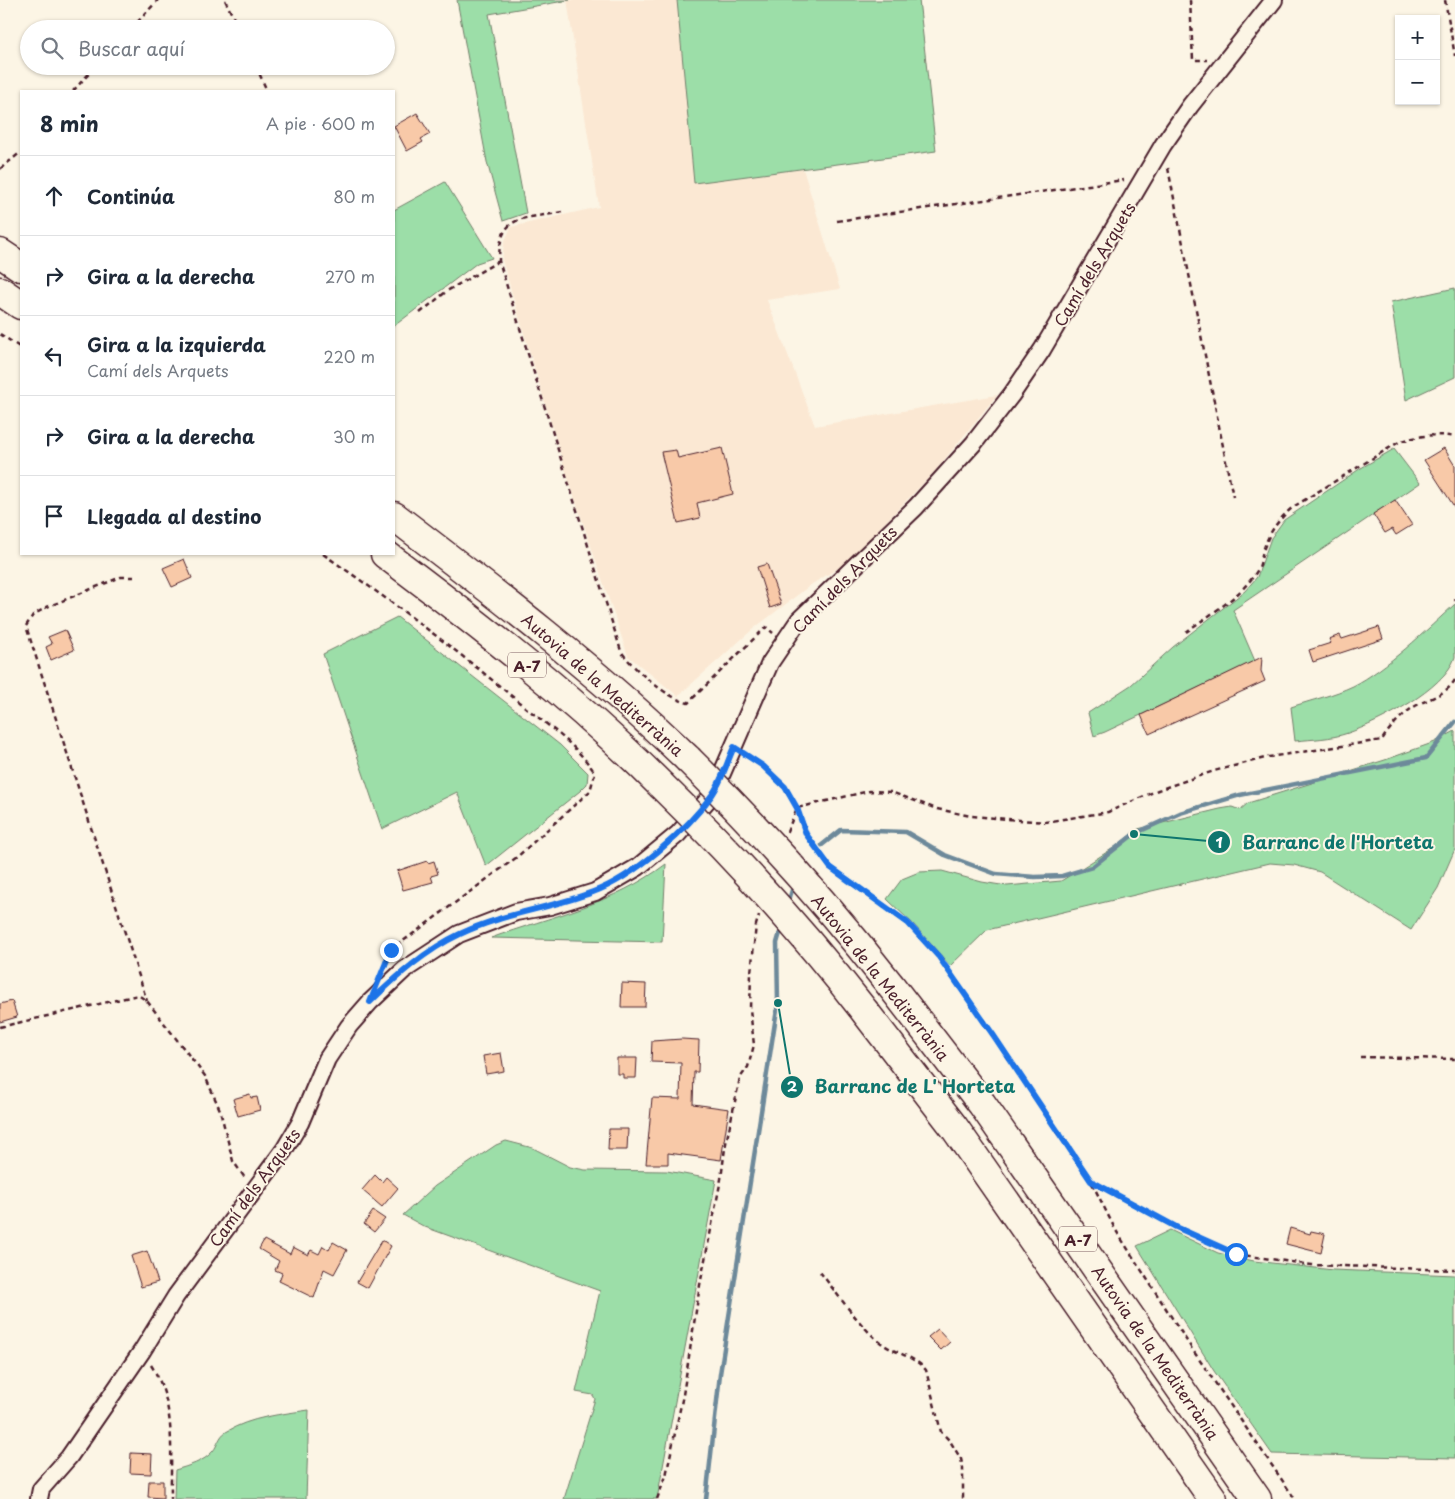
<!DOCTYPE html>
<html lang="es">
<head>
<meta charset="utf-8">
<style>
  :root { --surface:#fff; --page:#f6f6f7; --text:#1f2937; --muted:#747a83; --line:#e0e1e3 }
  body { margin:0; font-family:"Playpen Sans",sans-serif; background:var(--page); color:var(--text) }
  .controls { position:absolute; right:15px; top:15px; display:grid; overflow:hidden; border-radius:0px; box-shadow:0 1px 4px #0004 }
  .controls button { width:45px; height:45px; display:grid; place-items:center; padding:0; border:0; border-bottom:1px solid var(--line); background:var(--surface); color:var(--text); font:25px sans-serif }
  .stop { position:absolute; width:15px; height:15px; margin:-11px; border:4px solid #1a73e8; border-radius:50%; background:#fff }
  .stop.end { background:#1a73e8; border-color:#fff; box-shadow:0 1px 5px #0008 }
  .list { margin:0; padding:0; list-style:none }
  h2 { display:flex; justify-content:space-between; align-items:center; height:65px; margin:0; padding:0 20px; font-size:21px }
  h2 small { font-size:16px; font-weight:400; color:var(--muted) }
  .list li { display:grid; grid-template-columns:32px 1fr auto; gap:15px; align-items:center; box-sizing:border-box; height:80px; padding:0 20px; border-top:1px solid var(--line) }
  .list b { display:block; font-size:19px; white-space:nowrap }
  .list p { margin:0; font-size:16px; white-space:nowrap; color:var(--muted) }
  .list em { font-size:16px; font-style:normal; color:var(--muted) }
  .icon { flex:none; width:28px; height:28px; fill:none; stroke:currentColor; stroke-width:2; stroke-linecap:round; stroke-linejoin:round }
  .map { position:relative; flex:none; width:1455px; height:1499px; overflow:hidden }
  .search { position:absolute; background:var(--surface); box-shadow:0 1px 4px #0004; left:20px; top:20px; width:375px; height:55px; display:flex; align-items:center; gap:12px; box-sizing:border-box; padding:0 18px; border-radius:28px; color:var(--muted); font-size:19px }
  .panel { position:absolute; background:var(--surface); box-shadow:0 1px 4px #0004; left:20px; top:90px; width:375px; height:465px; border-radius:0px }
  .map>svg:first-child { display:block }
  .built { fill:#fbe8d3 }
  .green { fill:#9cdea8; stroke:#737e6a }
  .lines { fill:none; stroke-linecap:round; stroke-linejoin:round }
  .stream { stroke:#6d899a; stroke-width:4.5 }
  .building { fill:#f8c9a8; stroke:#4a1f2b }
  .street-casing { stroke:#4a1f2b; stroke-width:20 }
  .highway-casing { stroke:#4a1f2b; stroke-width:31 }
  .path { stroke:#4a1f2b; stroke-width:2.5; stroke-dasharray:5 4; stroke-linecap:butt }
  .street { stroke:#fcf5e5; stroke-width:16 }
  .highway { stroke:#fcf5e5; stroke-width:28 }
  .highway-bridge-casing { stroke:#4a1f2b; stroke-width:31; stroke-linecap:butt }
  .highway-bridge { stroke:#fcf5e5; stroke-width:28 }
  .route { stroke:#1a73e8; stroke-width:6 }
  .labels { text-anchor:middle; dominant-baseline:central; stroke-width:4; stroke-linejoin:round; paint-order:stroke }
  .shield { fill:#fcf5e5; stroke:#7f5f63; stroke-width:1 }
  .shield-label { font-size:15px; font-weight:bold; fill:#4a1f2b }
  .street-label { font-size:16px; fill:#4a1f2b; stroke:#fcf5e5 }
  .leader { fill:none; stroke:#0f766e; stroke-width:2 }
  .callout-dot { fill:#0f766e; stroke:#fcf5e5; stroke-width:2 }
  .mark-label { font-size:15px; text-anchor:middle; font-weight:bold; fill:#fff }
  .callout-label { font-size:18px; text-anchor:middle; font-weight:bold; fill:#0f766e; stroke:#fcf5e5; stroke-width:4; stroke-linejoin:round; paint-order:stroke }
</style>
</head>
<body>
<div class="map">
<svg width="1455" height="1499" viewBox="0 0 1455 1499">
  <rect width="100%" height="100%" fill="#fcf5e5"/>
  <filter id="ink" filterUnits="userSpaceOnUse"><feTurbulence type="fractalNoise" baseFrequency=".02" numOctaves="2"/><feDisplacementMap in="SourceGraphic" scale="10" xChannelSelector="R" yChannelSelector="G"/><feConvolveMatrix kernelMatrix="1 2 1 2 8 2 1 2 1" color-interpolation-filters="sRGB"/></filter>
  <g filter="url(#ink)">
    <path class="built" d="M567,0H677L694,183L803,169L840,289L767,300L815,426L997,395L935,471L845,564L812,584L753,629L678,696L628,656L565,469L502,260L504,243L511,227L599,207Z"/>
    <path class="green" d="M457,0H570L489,14L526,213L503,221L487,162Z
      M677,0H919L936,151L694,183Z
      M445,182L492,258L477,263L394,326V210Z
      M1455,288V377L1406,400L1391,302Z
      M1394,449L1420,483L1233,610L1255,661L1105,732L1094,736L1088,713L1131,685L1173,647L1245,591L1257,577L1271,538L1284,520L1361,468Z
      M1455,604C1455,616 1455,647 1455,657C1445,689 1378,723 1348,733C1331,739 1313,739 1295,741L1291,707C1312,700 1334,695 1353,686C1385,670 1428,629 1455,604Z
      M397,617L560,745L588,773L587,784L580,791L486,866L457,792L382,829L323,654Z
      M1455,731V849L1438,888L1411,930L1320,872L1294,865L1270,863L987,930L950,966L914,925L887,899L902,879L919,872L942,871L982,882L1007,886L1061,881L1115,847L1138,829L1220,809L1232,807L1240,810L1248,803L1385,760L1435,742Z
      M666,864L662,942L491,938C551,916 614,904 666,864Z
      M506,1141L533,1148L570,1167L585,1170L667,1171L716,1180L657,1499H564L595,1399L593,1395L576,1392L600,1291L425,1227L403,1215L435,1186L496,1145Z
      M1170,1230L1218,1253L1254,1261L1333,1270L1455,1275V1458L1272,1454L1214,1371L1137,1246Z
      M309,1410L306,1499H174L175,1470C188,1466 204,1462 213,1451C218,1445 219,1436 226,1432C250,1417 282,1414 309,1410Z"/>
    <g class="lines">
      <path class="stream" d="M822,845L841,830L906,832L945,855L996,874L1035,877L1062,876L1092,867L1134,834L1180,813L1240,795L1426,758L1455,722
        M788,904L794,883
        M706,1499L720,1374L778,1003L777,943L782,926"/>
    </g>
    <path class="building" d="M417,113L430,134L421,139L423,142L407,151L394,126Z
      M722,448L733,494L697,503L700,518L678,523L661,452L676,450L678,458Z
      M1444,448L1455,466V508L1424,460Z
      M1395,500L1412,525L1396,535L1392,529L1385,533L1373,514Z
      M184,559L192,578L172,587L163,568Z
      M767,564L781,604L770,608L757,567Z
      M1379,627L1383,639L1313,662L1309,650L1331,643L1329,639L1340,635L1342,639Z
      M65,630L74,650L51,660L46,647L52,644L48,637Z
      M1262,657L1261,671L1265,681L1149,734L1141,715Z
      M427,861L428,863L434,861L438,874L431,876L433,882L403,890L397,871Z
      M622,983L646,984L645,1007H621Z
      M12,1001L17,1017L0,1022V1004Z
      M682,1039L699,1040L698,1072H694L693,1104L729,1109L721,1160L668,1153V1164H646L652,1098L680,1099L681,1063L651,1062L652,1041Z
      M501,1053L504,1071L486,1074L483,1056Z
      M617,1058H637L636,1078H623V1074H617Z
      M250,1094L251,1098L257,1097L260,1110L238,1116L233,1099Z
      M609,1129H628L627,1150H608Z
      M375,1175L382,1182L386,1177L398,1188L382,1207L362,1190Z
      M373,1211L385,1219L374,1232L364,1224Z
      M1290,1228L1310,1234L1311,1231L1325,1234L1321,1253L1286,1244Z
      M264,1240L290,1254L293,1247L308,1255L311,1250L319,1254L323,1246L329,1250L333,1242L347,1250L334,1274L324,1269L314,1298L279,1281L282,1273L275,1270L279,1261L259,1249Z
      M382,1240L391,1246L368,1288L357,1282Z
      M147,1251L158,1282L141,1287L131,1256Z
      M938,1329L950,1342L941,1350L928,1337Z
      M131,1453L152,1454L151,1474L130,1473Z
      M149,1481H163V1498L148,1497Z"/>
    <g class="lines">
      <defs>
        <path id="street" d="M39,1499L41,1489L69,1457L142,1351L176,1296L284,1150L300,1123L327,1059L349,1026L370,1002L404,970L459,934L516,912L550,906L595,892L638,867L678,834L713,794L770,663L799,620L916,507L974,443L1012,394L1042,350L1163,145L1190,106L1274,0"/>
        <path id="highway" d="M0,253L21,267
          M0,291L21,305
          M394,516C495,593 596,670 688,759
          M385,554C481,626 576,700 661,785
          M891,986L982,1104L1257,1499
          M866,1013L954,1127L1213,1499"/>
      </defs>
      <use href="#street" class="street-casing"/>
      <use href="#highway" class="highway-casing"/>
      <path class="path" d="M225,0L239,29
        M1190,0L1193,60H1207
        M1445,0L1455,56
        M131,29L158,0
        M256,66L267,91
        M73,91L96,66
        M1168,168L1233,497
        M0,169L21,152
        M562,212C524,220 499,212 499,261L621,651C633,669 667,698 688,703L766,627L773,633
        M837,221L1124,180
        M420,313L447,291L499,261
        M0,334L21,348
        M323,554C391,601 457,650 520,703C547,725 576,744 595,773L590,791L517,857L391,950L384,968
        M134,577H121L47,607L33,615L26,626L147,1001
        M1454,600H1455
        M1186,632C1210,614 1243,596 1258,569C1261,564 1261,557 1263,551C1269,532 1278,520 1293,507L1399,442C1418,436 1435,433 1455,437
        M746,755L763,766L785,787L797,808L806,834L830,867L908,923L939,957L994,1036L1091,1181L1115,1229L1192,1349L1295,1499
        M787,832L797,808L869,791L891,792L937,809L971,816L1045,822L1108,812L1158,790L1214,771L1269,757L1382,740C1390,727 1405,711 1419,704C1433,697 1446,694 1455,680
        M0,1027L138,995L147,1001L205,1076L220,1110L233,1161L245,1178
        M1360,1057L1455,1059
        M1092,1182L1176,1227L1236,1254L1312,1265L1455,1270
        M820,1272C836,1292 863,1331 884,1345C898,1354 915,1357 926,1370L941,1432L950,1441L961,1459L963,1468V1499
        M151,1365C177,1405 170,1453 171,1499
        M657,1499L666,1476L683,1395L700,1285L721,1179L725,1148L740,1078L748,1067L754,1045L750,1009L751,973L756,925L759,915"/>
      <use href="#street" class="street"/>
      <use href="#highway" class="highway"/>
      <defs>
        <path id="highway-bridge" d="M688,759C760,830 829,906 891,986
          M661,785C734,856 804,933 866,1013"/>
      </defs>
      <use href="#highway-bridge" class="highway-bridge-casing"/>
      <use href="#highway-bridge" class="highway-bridge"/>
    </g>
  </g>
  <g class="lines" filter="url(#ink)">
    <path class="route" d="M391,950L370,1002C397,976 426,950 460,934C503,913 549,909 593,892C634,877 687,830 712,795C722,781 727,762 734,747L763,766L785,787L797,808L806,834L830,867L908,923L939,957L994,1036L1091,1181L1176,1227L1236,1254"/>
  </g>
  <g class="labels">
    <g class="shield">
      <rect x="508" y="652.5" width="38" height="25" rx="4"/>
      <rect x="1059" y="1226.5" width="38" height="25" rx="4"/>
    </g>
    <g class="shield-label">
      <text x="527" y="665">A-7</text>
      <text x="1078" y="1239">A-7</text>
    </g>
    <g class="street-label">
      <text transform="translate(1094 264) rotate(-59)">Camí dels Arquets</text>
      <text transform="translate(844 579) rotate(-46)">Camí dels Arquets</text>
      <text transform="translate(603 684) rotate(41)">Autovia de la Mediterrània</text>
      <text transform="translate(881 977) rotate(51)">Autovia de la Mediterrània</text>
      <text transform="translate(254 1187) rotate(-54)">Camí dels Arquets</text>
      <text transform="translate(1156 1352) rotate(55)">Autovia de la Mediterrània</text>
    </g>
  </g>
  <path class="leader" d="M1134 834L1219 842M778 1003L792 1087"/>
  <g class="callout-dot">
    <circle cx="1134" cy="834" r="5"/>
    <circle cx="778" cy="1003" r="5"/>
    <circle cx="1219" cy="842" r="12"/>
    <circle cx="792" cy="1087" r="12"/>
  </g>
  <g class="mark-label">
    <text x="1219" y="848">1</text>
    <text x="792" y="1092">2</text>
  </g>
  <g class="callout-label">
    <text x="1338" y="849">Barranc de l'Horteta</text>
    <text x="915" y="1093">Barranc de L' Horteta</text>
  </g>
</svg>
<div class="controls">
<button>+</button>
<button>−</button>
</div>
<div class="stop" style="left:1236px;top:1254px"></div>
<div class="stop end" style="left:391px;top:950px"></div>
<div class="search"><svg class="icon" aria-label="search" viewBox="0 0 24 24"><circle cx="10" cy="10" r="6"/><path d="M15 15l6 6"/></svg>Buscar aquí</div>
<section class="panel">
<h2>8 min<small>A pie · 600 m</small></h2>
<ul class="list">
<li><svg class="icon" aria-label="ahead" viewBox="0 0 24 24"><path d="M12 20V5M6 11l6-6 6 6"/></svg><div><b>Continúa</b></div><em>80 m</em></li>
<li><svg class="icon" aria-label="right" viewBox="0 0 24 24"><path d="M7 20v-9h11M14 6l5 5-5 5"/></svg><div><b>Gira a la derecha</b></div><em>270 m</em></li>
<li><svg class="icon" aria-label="left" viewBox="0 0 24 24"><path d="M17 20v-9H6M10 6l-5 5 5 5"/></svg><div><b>Gira a la izquierda</b><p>Camí dels Arquets</p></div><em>220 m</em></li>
<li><svg class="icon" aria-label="right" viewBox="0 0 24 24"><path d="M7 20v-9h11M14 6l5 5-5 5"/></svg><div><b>Gira a la derecha</b></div><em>30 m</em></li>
<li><svg class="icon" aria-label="arrive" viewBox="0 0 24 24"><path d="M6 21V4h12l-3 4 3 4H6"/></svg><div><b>Llegada al destino</b></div></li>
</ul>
</section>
</div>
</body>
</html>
